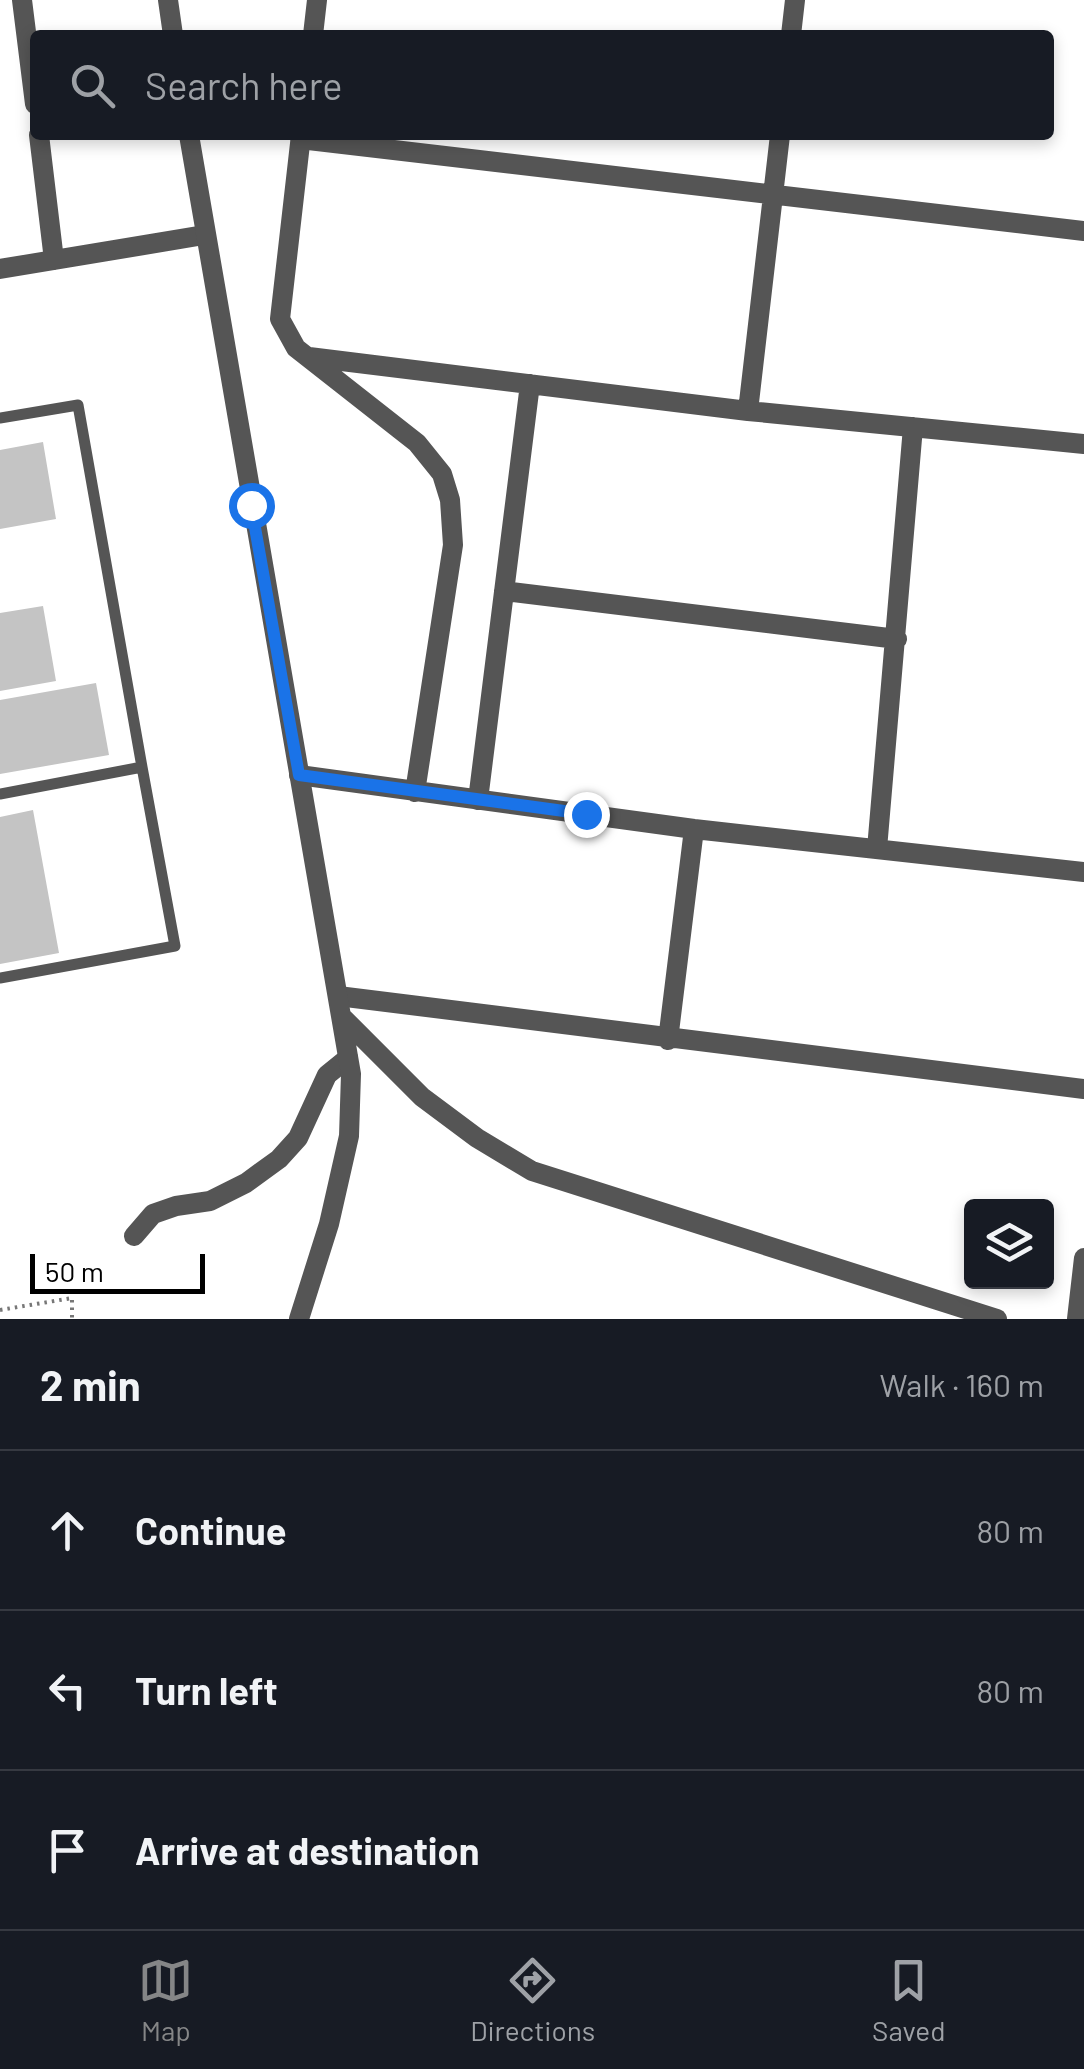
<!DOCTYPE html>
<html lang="en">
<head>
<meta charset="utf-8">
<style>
  :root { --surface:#171b24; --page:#242831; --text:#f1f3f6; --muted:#9ea1a6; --line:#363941; --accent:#858687 }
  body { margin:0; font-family:Barlow,sans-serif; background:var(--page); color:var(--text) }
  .controls { position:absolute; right:30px; bottom:30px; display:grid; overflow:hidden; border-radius:10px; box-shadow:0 5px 15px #0003 }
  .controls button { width:90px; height:90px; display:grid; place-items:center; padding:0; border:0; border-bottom:2px solid var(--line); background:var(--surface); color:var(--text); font:50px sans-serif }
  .scale { position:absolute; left:30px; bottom:25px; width:175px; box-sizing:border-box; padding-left:10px; border:5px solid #000; border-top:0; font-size:28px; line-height:35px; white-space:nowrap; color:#000; -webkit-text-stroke:8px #fff; paint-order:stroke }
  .stop { position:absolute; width:30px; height:30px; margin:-22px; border:8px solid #1a73e8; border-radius:50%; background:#fff }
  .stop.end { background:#1a73e8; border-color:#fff; box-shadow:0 2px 10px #0008 }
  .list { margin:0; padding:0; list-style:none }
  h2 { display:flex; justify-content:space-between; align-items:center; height:130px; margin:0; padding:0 40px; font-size:42px }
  h2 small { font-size:32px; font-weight:400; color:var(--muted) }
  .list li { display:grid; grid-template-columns:65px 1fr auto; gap:30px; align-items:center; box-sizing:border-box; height:160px; padding:0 40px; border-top:2px solid var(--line) }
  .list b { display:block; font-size:38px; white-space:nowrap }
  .list em { font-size:32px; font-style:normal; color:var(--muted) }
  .icon { flex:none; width:55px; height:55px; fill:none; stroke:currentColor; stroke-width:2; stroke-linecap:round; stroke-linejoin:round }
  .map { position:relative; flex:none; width:1084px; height:1319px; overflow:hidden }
  .search { position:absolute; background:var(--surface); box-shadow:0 5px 15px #0003; left:30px; right:30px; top:30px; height:110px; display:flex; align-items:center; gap:25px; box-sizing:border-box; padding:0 35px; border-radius:10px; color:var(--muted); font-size:38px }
  .sheet { height:610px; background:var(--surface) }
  nav { display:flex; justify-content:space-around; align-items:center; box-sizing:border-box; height:140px; border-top:2px solid var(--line); background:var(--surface); font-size:28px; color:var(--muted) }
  nav a { display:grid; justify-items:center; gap:5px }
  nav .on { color:var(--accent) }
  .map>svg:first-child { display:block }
  .building { fill:#c4c4c4 }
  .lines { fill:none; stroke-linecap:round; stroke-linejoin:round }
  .path { stroke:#777; stroke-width:4; stroke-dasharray:2.5 5; stroke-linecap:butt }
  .service { stroke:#555; stroke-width:11 }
  .minor { stroke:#555; stroke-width:20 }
  .tertiary { stroke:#555; stroke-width:20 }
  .route { stroke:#1a73e8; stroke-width:12 }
</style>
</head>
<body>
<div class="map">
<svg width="1084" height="1319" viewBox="0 0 1084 1319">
  <rect width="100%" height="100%" fill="#fff"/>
  <path class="building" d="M43,442L56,519L0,529V450Z
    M43,606L56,681L0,691V613Z
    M96,683L109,755L0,774V700Z
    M33,810L59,953L0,964V817Z"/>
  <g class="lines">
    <path class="path" d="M0,1310L72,1298V1319"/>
    <path class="service" d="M0,418L78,405L142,767L0,794
      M0,978L175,946L142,767"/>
    <path class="minor" d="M22,0L35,104
      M313,35L317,0
      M791,35L795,0
      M39,135L54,260
      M301,135L280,319L296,348L417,443L442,474L450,500L453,545L415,792
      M300,139L1084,231
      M0,269L204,235
      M309,357L748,411L1084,444
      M748,411L780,135
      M504,591L897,639
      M299,775L694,829L1084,872
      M478,800L530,384
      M877,849L913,427
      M338,996L1084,1089
      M668,1040L694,829
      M134,1236L153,1214L176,1206L210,1201L246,1183L279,1159L298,1138L327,1075L348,1058
      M1077,1319L1084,1258"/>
    <path class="tertiary" d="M168,0L173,35
      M189,135L351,1074L349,1136L329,1224L299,1319
      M341,1016L422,1097L477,1138L532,1171L997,1319"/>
  </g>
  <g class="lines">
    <path class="route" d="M251,505L299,775L586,814"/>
  </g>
</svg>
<div class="controls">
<button><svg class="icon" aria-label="layers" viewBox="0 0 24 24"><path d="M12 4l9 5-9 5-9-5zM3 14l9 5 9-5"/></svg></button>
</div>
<div class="scale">50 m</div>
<div class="stop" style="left:251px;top:505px"></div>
<div class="stop end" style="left:586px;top:814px"></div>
<div class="search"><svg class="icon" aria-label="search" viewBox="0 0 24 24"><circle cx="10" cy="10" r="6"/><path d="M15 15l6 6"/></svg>Search here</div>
</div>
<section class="sheet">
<h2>2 min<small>Walk · 160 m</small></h2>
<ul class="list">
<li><svg class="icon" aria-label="ahead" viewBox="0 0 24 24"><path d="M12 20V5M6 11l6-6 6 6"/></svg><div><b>Continue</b></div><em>80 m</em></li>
<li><svg class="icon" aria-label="left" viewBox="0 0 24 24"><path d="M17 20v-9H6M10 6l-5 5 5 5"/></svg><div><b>Turn left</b></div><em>80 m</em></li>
<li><svg class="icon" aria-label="arrive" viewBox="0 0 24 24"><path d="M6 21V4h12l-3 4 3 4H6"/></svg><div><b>Arrive at destination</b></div></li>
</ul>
</section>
<nav>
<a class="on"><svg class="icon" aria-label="map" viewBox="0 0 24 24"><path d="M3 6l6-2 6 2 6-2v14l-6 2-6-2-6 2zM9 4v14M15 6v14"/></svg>Map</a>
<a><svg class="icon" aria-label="directions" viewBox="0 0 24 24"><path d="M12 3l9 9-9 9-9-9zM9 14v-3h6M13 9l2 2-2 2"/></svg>Directions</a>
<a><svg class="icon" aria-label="saved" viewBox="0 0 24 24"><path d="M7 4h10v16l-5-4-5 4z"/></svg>Saved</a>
</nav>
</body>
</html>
